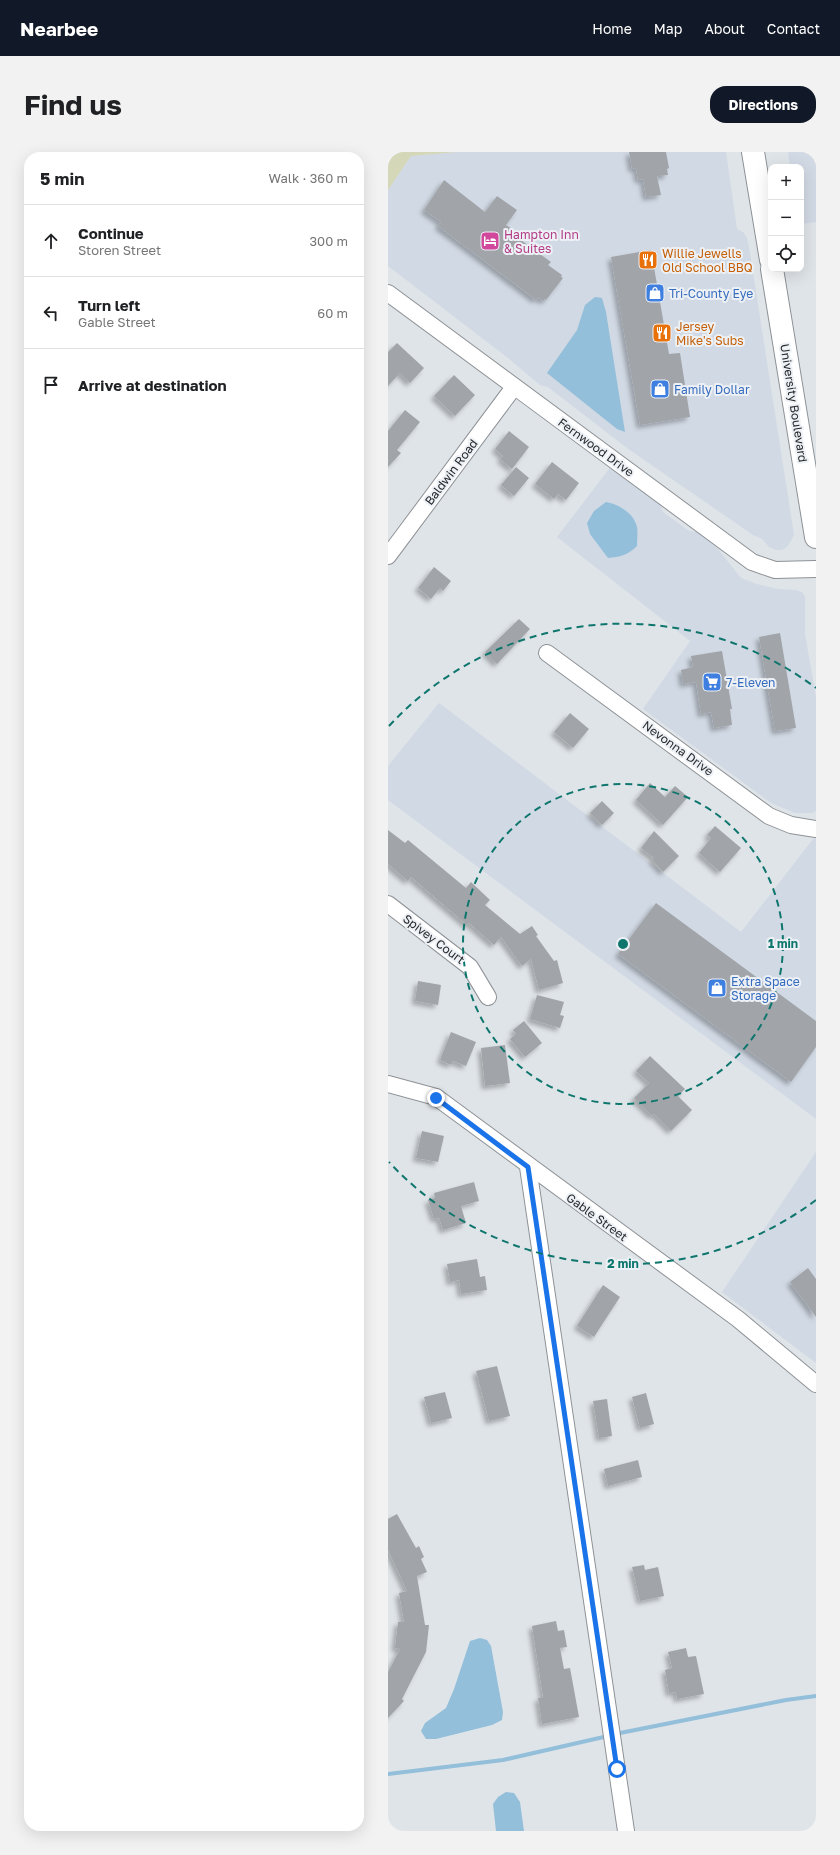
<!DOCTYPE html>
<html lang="en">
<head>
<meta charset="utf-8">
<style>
  :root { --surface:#fff; --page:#f2f2f2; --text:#202124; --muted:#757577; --line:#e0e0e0; --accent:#111827 }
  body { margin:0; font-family:"Golos Text",sans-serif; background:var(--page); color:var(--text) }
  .controls { position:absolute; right:12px; top:12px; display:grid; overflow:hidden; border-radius:8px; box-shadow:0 4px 16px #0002 }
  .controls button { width:36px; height:36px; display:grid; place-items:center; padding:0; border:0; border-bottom:1px solid var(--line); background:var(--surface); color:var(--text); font:20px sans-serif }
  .stop { position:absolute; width:12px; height:12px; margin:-9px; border:3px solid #1a73e8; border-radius:50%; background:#fff }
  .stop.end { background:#1a73e8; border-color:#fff; box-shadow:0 1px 4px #0008 }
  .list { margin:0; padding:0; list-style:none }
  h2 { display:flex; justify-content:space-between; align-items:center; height:52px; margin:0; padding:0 16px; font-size:17px }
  h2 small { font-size:13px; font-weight:400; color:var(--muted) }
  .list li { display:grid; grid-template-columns:26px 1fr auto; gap:12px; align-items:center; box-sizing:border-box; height:72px; padding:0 16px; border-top:1px solid var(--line) }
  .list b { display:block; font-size:15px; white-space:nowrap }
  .list p { margin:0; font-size:13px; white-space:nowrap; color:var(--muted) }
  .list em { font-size:13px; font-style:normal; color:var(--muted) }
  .icon { flex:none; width:22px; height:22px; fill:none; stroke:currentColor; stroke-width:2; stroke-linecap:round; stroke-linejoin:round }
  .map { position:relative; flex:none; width:428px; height:1679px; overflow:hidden; border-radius:16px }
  header { display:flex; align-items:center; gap:24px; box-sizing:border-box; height:56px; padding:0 20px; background:var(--accent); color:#fff }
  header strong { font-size:19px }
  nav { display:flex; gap:22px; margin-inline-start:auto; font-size:14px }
  .intro { display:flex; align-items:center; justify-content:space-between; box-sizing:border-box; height:96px; padding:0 24px }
  h1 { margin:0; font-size:28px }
  .button { padding:10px 18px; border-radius:16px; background:var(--accent); color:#fff; font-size:14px; font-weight:700 }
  main { display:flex; gap:24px; padding:0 24px }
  aside { flex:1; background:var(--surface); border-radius:16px; box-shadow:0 4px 16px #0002 }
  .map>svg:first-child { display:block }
  .built { fill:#d1d9e4 }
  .green { fill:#d4d8b8 }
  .water { fill:#93bfda }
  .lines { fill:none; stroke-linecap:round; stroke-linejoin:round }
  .stream { stroke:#93bfda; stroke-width:4 }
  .building { fill:#a1a5a9; filter:url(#shadow) }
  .street-casing { stroke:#8e9296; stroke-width:18 }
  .primary-casing { stroke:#8e9296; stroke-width:24 }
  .street { stroke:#fff; stroke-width:16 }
  .primary { stroke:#fff; stroke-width:22 }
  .route { stroke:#1a73e8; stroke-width:5 }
  .ring { fill:none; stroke:#0f766e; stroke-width:2; stroke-dasharray:7 5 }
  .labels { text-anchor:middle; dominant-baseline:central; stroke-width:4; stroke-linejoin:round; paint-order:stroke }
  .hotel-label { font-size:12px; fill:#b23c85; stroke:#edf1f5; text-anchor:start }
  .food-label { font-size:12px; fill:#c56008; stroke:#edf1f5; text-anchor:start }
  .shop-label { font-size:12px; fill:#366cbe; stroke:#edf1f5; text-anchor:start }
  .street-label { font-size:12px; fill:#26282a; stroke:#edf1f5 }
  .centre { fill:#0f766e; stroke:#edf1f5; stroke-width:2 }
  .ring-label { font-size:12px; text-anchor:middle; font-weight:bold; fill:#0f766e; stroke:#edf1f5; stroke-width:4; stroke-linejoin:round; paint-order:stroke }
</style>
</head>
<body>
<header>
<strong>Nearbee</strong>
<nav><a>Home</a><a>Map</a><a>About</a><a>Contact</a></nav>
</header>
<div class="intro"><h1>Find us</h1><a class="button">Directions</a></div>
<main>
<aside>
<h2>5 min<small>Walk · 360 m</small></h2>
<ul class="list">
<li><svg class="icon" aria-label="ahead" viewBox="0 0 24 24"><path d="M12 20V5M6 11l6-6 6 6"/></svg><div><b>Continue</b><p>Storen Street</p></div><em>300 m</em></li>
<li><svg class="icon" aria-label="left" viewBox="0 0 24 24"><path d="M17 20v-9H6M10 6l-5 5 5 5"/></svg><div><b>Turn left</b><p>Gable Street</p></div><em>60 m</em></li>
<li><svg class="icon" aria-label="arrive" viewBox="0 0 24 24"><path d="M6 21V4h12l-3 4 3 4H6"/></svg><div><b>Arrive at destination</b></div></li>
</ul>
</aside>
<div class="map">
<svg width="428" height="1679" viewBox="0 0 428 1679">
  <defs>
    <filter id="shadow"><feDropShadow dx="-3.5" dy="3.5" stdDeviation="2" flood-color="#0004"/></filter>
  </defs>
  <rect width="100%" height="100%" fill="#dfe4e8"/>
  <path class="built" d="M70,0H338L349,77L355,80L359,86L361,95L406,383L400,394L394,398H388L381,395L374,387L365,383L239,296L160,235L152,233L120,206L0,114V38L23,4Z
    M400,0H428V70L413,72V15H402Z
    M224,313L272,352L275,360L301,379L310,380L330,397L353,426L369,432L390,437L408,438L414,440L417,445V482L428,545V659L424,661H407L383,651L255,557L302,489L169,385Z
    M51,551L353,780L425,687L428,686V967L0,648V614Z
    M428,1000V1211L334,1140Z"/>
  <path class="green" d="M0,0H70L23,4L0,38Z"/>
  <path class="water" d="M207,145L214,146L218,160L237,280L229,277L159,221L189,178L197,153Z
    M218,350C230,352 246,361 249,375C250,380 249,388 249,394C240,403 232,405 220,406L202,382L199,371L206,359Z
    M92,1486L99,1488L103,1494L115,1560L114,1568L104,1573L48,1587H38L33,1579L37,1571L58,1556L66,1537L82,1489Z
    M118,1640L126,1641L132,1650L136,1679H108L105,1652L110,1645Z"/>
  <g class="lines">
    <path class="stream" d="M227,1582L398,1548L428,1544
      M0,1622L115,1608L220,1584"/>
  </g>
  <path class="building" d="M241,0H278L281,16L279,17L280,23L269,24L273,43L258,45L255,27L250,28L248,16L244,17Z
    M56,28L97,60L109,44L129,58L118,73L124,77L122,80L163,110L160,113L174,123L173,125L175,126L158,148L157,147L155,149L150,145L148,148L50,74L53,70L36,58Z
    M263,98L281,202L292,201L302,265L252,273L223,105Z
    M9,191L36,216L22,231L12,221L0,234V200Z
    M66,223L87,243L67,264L46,244Z
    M17,258L32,270L9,298L13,301L0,315V279Z
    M121,279L141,295L124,317L112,307L115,304L107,297Z
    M164,310L191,331L178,348L170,342L166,347L147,332Z
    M128,315L141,326L126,344L113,333Z
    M46,415L63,429L55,439L52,436L43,447L30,436Z
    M131,467L142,477L109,512L97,500Z
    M392,481L408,576L387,579L371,485Z
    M334,499L344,557H342L344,573L326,576L323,560L313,562L308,530L295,532L293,518L305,515L303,504Z
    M182,561L201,577L185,596L166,580Z
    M262,631L277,645L287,634L300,645L275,673L248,648Z
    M214,649L226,661L214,673L202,661Z
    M327,674L353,696L332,720L311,701L323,686L319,683Z
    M0,678L17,691L20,688L78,736L83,730L102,748L97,753L132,782L144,774L150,783L148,784L166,809L169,808L175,831L151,838L143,807L134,814L113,785L106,793L81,771L79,773L23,725L20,729L0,712Z
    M266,679L291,704L275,720L264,708L266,706L253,696Z
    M268,751L428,869V895L403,930L230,802Z
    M30,829L53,833L50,853L27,849Z
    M149,843L176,850L172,863L176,864L172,876L142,867Z
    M136,869L154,891L137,905L122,887L128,882L125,878Z
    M63,880L88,890L78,914L65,909L63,913L52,908Z
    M117,893L122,931L97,934L93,896Z
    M262,904L297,937L290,944L304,958L283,979L266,962L264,964L246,946L261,931L248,919Z
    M34,979L56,984L50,1010L28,1006Z
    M86,1030L91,1049L73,1054L78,1071L55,1078L51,1066L46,1067L40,1048L47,1046L46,1041Z
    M89,1107L92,1125L97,1124L99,1138L73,1142L71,1128L62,1130L59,1112Z
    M420,1116L428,1127V1165L402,1130Z
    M215,1133L232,1145L206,1185L189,1174Z
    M109,1214L122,1264L101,1269L88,1219Z
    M57,1240L64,1266L43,1271L36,1245Z
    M258,1241L266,1272L252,1276L244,1245Z
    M219,1247L224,1284L211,1286L205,1249Z
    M250,1308L254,1325L220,1334L216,1317Z
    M9,1362L28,1396L31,1394L36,1405L33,1407L39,1420L29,1424L37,1473H41L38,1500L14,1547L16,1549L0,1566V1520L12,1497L7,1496L10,1470H16L11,1441L19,1439L0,1398V1367Z
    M256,1413L257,1418L270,1415L276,1444L252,1449L244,1415Z
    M168,1469L170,1479L176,1478L179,1495L172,1496L176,1517L182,1516L191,1565L154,1572L150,1546L155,1545L144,1474Z
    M298,1496L300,1505L308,1504L316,1542L289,1547L288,1540L281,1541L277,1518L284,1516L280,1500Z"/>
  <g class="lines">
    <defs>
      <path id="street" d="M0,141L364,410L387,418L428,417
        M0,404L126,235
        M159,501L381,664L403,673L428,677
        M0,752L82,815L100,845
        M0,932L48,945L350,1167L428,1232
        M140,1015L238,1679"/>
      <path id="primary" d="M365,0L383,108
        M384,117L428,385"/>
    </defs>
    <use href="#street" class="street-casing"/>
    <use href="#primary" class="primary-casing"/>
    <use href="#street" class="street"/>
    <use href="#primary" class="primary"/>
  </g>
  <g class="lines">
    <path class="route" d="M48,946L140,1015L229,1617"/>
  </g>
  <g class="ring">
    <circle cx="235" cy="792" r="160"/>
    <path d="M428 1048A320 320 0 0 1 1 1010M1 574A320 320 0 0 1 428 536"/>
  </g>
  <defs>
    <symbol id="hotel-square" viewBox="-11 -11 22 22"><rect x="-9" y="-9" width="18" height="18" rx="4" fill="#d1479c" stroke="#edf1f5"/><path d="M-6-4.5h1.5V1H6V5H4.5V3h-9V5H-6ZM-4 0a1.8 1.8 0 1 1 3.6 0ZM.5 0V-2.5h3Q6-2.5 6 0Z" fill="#fff"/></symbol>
    <symbol id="restaurant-square" viewBox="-11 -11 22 22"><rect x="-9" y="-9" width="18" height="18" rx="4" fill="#e8710a" stroke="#edf1f5"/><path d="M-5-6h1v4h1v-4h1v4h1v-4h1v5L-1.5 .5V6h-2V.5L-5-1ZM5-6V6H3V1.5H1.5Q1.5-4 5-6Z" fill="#fff"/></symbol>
    <symbol id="shop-square" viewBox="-11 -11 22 22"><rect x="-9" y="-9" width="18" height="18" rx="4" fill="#3f7fe0" stroke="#edf1f5"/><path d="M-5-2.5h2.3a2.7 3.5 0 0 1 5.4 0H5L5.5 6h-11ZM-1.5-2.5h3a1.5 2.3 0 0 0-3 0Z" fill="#fff"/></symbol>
    <symbol id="supermarket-square" viewBox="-11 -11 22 22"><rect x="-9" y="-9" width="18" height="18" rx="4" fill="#3f7fe0" stroke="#edf1f5"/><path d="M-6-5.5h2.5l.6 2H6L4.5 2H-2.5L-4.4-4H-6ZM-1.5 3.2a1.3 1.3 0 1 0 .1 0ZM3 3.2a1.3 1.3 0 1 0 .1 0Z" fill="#fff"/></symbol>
  </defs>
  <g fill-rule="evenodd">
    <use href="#hotel-square" x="91" y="78" width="22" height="22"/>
    <use href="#restaurant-square" x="249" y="97" width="22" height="22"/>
    <use href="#shop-square" x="256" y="130" width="22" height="22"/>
    <use href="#restaurant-square" x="263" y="170" width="22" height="22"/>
    <use href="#shop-square" x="261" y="226" width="22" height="22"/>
    <use href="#supermarket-square" x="313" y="519" width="22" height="22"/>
    <use href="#shop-square" x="318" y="825" width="22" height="22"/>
  </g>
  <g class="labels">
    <g class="hotel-label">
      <text x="116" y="82">Hampton Inn<tspan x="116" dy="14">&amp; Suites</tspan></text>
    </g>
    <g class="food-label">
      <text x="274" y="101">Willie Jewells<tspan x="274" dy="14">Old School BBQ</tspan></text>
      <text x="288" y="174">Jersey<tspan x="288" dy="14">Mike's Subs</tspan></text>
    </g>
    <g class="shop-label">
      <text x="281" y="141">Tri-County Eye</text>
      <text x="286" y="237">Family Dollar</text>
      <text x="338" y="530">7-Eleven</text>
      <text x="343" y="829">Extra Space<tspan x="343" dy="14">Storage</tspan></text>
    </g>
    <g class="street-label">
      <text transform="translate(406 251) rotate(81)">University Boulevard</text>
      <text transform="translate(208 295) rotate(36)">Fernwood Drive</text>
      <text transform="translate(63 320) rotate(-53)">Baldwin Road</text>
      <text transform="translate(290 596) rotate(36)">Nevonna Drive</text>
      <text transform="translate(46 787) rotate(37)">Spivey Court</text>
      <text transform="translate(209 1065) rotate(36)">Gable Street</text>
    </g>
  </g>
  <circle cx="235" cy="792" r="6" class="centre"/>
  <g class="ring-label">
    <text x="395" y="796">1 min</text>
    <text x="235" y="1116">2 min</text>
  </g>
</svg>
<div class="controls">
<button>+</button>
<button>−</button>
<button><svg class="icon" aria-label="locate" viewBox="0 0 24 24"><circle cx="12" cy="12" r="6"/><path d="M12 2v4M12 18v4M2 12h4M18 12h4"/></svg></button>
</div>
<div class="stop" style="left:229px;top:1617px"></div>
<div class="stop end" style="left:48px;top:946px"></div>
</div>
</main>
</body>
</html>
